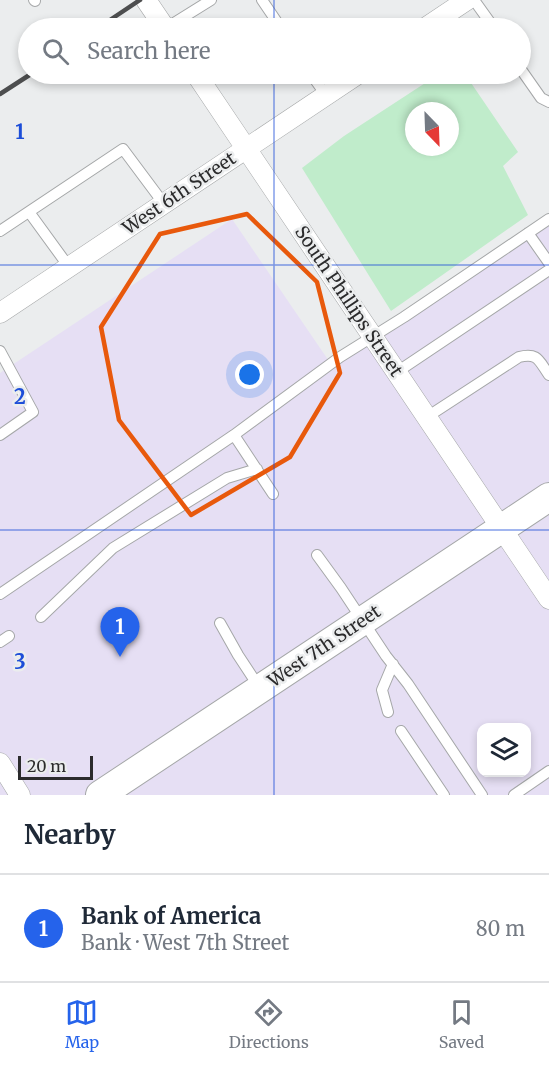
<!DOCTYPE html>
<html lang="en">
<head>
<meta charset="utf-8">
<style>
  :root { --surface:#fff; --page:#f2f2f3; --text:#1f2937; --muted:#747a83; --line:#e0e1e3; --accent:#2563eb }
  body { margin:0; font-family:Merriweather,serif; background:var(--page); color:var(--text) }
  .controls { position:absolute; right:18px; bottom:18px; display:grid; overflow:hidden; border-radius:12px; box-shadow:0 3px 9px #0003 }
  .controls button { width:54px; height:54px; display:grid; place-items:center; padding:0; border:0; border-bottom:2px solid var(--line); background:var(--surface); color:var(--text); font:30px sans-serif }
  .compass { position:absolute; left:405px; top:102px; width:54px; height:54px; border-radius:50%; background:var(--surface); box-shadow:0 3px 9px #0003; rotate:157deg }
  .scale { position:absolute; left:18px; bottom:15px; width:75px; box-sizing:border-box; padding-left:6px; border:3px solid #2b2b2c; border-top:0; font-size:16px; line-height:21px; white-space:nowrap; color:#2b2b2c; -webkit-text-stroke:4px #ebedee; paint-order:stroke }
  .you { position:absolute; left:250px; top:375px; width:21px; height:21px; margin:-15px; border:4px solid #fff; border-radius:50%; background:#1a73e8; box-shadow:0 0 0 9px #1a73e833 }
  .badge { display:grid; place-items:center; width:39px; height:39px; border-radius:50%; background:var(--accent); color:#fff; font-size:20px; font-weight:700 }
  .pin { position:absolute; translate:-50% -50px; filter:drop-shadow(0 2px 3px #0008) }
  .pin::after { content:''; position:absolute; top:32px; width:21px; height:18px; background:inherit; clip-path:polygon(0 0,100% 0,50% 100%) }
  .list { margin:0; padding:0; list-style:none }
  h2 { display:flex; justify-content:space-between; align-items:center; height:78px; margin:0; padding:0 24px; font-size:26px }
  h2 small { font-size:20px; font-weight:400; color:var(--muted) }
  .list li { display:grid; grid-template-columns:39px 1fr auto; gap:18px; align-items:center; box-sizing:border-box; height:108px; padding:0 24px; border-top:2px solid var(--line) }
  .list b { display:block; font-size:22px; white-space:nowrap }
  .list p { margin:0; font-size:20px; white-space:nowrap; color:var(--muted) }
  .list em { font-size:20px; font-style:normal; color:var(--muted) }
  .icon { flex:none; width:33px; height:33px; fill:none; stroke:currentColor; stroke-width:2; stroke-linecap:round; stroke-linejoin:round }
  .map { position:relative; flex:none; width:549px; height:795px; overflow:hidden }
  .search { position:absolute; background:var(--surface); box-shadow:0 3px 9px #0003; left:18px; right:18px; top:18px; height:66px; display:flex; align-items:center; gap:15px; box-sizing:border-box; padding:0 21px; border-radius:33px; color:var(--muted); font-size:22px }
  .sheet { height:186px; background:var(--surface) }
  nav { display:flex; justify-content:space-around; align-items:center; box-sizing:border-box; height:84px; border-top:2px solid var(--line); background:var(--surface); font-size:16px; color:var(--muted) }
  nav a { display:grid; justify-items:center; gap:3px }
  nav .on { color:var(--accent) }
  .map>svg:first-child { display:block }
  .commercial { fill:#e6dff4; fill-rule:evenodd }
  .green { fill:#c0eccb; fill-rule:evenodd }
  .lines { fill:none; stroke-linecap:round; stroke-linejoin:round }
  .lane-casing { stroke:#a5a7a8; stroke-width:12 }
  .street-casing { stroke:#a5a7a8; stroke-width:21 }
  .secondary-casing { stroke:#a5a7a8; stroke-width:30 }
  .lane { stroke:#fff; stroke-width:10 }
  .street { stroke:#fff; stroke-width:20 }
  .secondary { stroke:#fff; stroke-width:28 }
  .rail { stroke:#4d4e4f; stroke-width:4.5 }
  .marked { fill:none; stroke:#e8590c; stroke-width:4.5; stroke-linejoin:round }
  .grid { fill:none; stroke:#1d4ed8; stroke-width:1.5; stroke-opacity:0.55 }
  .labels { text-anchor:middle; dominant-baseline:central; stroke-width:5; stroke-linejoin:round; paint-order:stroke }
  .street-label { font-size:18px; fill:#2b2b2c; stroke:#ebedee }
  .grid-label { font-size:20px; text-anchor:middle; font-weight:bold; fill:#1d4ed8; stroke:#ebedee; stroke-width:5; stroke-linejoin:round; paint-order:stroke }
</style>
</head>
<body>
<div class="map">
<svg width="549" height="795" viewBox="0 0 549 795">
  <rect width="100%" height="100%" fill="#ebedee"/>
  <path class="commercial" d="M232,219L333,367L549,225V795H0V373ZM482,728H526V772H482Z"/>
  <path class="green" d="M439,74H465L518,152L503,166L528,215L391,311L302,168L344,136ZM414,111H450V147H414Z"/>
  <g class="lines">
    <defs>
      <path id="lane" d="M34,0L35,1
        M262,0L281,28
        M474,0L494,28
        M166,28L211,0
        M520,68L541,98L549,102
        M311,74L326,95
        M29,212L69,267
        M0,231L123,149L164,204
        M528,233L549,263
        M0,351L33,412L0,435
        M397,372L549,270
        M427,417L519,357C538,352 539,361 549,375
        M234,435L273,494
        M317,555L341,588L386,656L408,684L482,795
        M0,594L234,435L340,357L404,317L549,219
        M41,617L113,548L227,478L257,469
        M220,623L238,655L259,687
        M0,642L9,636
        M388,712L382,690L393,664
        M401,731L444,795
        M514,795L549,771"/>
      <path id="street" d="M146,0L165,28
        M425,28L467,0
        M196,74L549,599
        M0,313L358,74
        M0,763L20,795"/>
      <path id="secondary" d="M100,795L549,497"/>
    </defs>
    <use href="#lane" class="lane-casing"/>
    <use href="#street" class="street-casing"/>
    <use href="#secondary" class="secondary-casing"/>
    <use href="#lane" class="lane"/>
    <use href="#street" class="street"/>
    <use href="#secondary" class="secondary"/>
    <path class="rail" d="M98,28L140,0
      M0,94L31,74"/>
  </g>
  <path class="marked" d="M247,214L317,282L340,373L290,457L191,515L119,420L101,327L160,234Z"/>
  <path class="grid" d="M274,0V28M274,74V795M0,265H549M0,530H549"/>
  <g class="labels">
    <g class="street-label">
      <text transform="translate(179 193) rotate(-34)">West 6th Street</text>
      <text transform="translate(349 301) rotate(56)">South Phillips Street</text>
      <text transform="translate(324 646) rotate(-34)">West 7th Street</text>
    </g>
  </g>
  <g class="grid-label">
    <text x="20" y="139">1</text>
    <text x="20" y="404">2</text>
    <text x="20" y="669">3</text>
  </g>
</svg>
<div class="controls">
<button><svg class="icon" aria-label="layers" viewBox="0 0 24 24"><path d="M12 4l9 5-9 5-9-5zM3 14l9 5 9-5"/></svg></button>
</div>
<svg class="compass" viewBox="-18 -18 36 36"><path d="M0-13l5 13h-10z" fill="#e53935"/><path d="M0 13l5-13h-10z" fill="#747a83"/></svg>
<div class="scale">20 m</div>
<div class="you"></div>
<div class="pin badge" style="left:120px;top:657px">1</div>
<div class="search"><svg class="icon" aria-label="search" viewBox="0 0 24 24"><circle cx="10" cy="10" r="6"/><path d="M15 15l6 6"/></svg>Search here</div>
</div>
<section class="sheet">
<h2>Nearby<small></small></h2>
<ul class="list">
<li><span class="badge">1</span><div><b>Bank of America</b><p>Bank · West 7th Street</p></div><em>80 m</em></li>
</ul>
</section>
<nav>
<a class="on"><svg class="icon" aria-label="map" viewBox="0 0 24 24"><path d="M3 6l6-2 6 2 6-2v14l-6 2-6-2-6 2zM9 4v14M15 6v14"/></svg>Map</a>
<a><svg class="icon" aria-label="directions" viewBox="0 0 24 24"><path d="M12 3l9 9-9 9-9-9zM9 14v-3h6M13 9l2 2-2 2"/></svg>Directions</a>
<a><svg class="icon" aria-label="saved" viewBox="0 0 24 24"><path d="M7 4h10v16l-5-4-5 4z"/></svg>Saved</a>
</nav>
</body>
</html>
